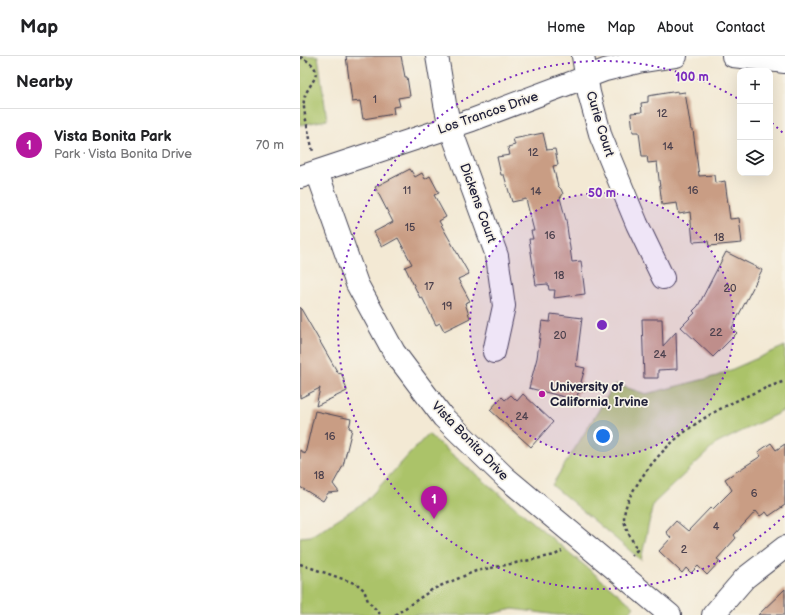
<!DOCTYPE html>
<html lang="en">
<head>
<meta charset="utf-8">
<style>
  :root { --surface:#fff; --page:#f2f2f2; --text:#202124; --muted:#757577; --line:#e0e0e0; --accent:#b5179e }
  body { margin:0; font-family:"Balsamiq Sans",sans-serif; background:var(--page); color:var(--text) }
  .controls { position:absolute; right:12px; top:12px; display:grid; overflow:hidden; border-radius:8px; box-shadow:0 4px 16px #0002 }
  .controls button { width:36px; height:36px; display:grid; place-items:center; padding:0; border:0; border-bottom:1px solid var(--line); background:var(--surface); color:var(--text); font:20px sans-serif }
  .you { position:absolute; left:303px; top:380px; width:14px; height:14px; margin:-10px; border:3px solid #fff; border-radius:50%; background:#1a73e8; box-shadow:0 0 0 6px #1a73e833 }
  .badge { display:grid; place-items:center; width:26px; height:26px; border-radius:50%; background:var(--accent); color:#fff; font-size:13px; font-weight:700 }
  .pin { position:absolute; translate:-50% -33px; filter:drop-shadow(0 1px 2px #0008) }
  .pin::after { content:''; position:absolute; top:21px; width:14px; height:12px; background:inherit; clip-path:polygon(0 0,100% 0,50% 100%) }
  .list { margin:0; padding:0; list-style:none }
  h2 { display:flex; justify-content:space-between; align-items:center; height:52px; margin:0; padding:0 16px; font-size:17px }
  h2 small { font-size:13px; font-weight:400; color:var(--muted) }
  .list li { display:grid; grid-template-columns:26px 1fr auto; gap:12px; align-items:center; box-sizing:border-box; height:72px; padding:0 16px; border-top:1px solid var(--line) }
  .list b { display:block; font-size:15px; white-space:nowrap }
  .list p { margin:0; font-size:13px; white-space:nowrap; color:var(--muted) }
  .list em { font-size:13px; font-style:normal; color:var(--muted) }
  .icon { flex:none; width:22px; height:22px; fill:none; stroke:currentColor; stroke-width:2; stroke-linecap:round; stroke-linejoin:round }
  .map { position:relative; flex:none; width:485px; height:559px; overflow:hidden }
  header { display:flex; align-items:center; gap:24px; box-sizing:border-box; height:56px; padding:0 20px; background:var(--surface); border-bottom:1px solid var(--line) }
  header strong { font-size:19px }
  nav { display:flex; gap:22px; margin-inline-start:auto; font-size:14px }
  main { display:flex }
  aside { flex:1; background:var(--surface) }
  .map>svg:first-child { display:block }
  .green { fill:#abc369; stroke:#667252 }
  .building { fill:#c99d84 }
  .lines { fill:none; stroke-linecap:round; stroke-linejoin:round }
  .minor-casing { stroke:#414052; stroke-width:24 }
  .path { stroke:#414052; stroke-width:2.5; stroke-dasharray:3 3; stroke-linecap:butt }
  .minor { stroke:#fff; stroke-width:22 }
  .ring { fill:none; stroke:#7b2cbf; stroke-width:2; stroke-dasharray:2 4 }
  .poi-dot { fill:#b5179e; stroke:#f7f3e8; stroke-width:1.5 }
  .labels { text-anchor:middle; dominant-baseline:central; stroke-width:3.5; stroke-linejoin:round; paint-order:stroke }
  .number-label { font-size:11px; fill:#4c414d }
  .street-label { font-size:13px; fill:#22223b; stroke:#f7f3e8 }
  .poi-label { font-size:13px; font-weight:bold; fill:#22223b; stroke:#f7f3e8; text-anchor:start }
  .centre { fill:#7b2cbf; stroke:#f7f3e8; stroke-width:2 }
  .ring-label { font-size:12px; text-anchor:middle; font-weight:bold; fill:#7b2cbf; stroke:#f7f3e8; stroke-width:3.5; stroke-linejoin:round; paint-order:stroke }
</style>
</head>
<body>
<header>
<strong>Map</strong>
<nav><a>Home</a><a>Map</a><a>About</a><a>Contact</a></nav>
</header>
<main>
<aside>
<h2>Nearby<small></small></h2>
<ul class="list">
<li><span class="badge">1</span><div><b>Vista Bonita Park</b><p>Park · Vista Bonita Drive</p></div><em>70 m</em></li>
</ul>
</aside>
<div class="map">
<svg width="485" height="559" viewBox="0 0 485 559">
  <rect width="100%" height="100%" fill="#f7f3e8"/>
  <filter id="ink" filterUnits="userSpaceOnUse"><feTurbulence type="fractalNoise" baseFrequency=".025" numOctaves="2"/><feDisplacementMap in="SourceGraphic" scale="8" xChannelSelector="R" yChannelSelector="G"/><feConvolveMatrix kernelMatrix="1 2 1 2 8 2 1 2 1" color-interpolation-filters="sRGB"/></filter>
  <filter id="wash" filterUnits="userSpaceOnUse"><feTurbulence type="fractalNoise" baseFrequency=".012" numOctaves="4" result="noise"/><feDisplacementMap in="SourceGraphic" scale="16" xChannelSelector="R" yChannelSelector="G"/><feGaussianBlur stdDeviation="0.9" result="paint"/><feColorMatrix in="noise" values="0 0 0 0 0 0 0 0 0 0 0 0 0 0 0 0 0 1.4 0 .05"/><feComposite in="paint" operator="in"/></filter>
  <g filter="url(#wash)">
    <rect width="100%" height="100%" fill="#f3e9d4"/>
    <path class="green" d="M0,0H18L27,64L0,69Z
      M485,290V354L416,388L353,448L341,504L252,429L315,328L346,338L417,320Z
      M128,378L334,551L327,559H258L213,553L187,559H0V481L11,480L66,445Z"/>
    <g id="blocks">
      <path class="building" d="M46,0H101L105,21H107L110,40L98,42L100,50L93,51L94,58L63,63L60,45L52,46Z
        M378,35V37L385,36L391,74H393L399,120L414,119L415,127L425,125L430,163L439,162L442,187L409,190L408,185L393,186L390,156L379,158L377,147L362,149L357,106L348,107L347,100H342L339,76H333L331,57L342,56L341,47L348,46V40Z
        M243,77L247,94L255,93L258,109L253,110L258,130L261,133L263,138L260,142L266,164L272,206L281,205L285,238L254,242L255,234H249L248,228L236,229L229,183H233L231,175H234L226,143L212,146L204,119H201L197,101L210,99L208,91L215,89L213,83Z
        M110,113L115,121L122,117L125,123L130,120L139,137L134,139L146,161L139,165L169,218L158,223L170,245L165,247L170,262L144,275L140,267L136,269L122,241L120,242L105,211L112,208L98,182L82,191L74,176L93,166L75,131Z
        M426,196L462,214L432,272L437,277L413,301L381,271L395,257L393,255L398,250Z
        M0,251L38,317L42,318L47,335L16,350L20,332L0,342Z
        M251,258L282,262L276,310L285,312L281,326L286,331L278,337L276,344L229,332L237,302L242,265L250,266Z
        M342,263H362L363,290L376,276L377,313L358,314V322H344Z
        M223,338L253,366L231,391L190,354L202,341L205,344L211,339L217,345Z
        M15,355L51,363L49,372L52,373L43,410L33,428L39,436L28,437L23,445L0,431V394L5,398Z
        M471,387L476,394L485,388V449L469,460L466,456L460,460L456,455L434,479L436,482L417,503L420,505L407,519L398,510L391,517L386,512L382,517L359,495L371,482L366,476L376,465L388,475L411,451L413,453L432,434L425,423L461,400L458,396Z
        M485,533V559H458Z"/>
    </g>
  </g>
  <g filter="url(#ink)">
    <use href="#blocks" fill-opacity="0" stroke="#414052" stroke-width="1"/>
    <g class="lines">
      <defs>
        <path id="minor" d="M137,0L145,48L150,71L197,200L204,250L194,296
          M283,0L289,37L301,81L337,168L363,222
          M433,0L485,6
          M17,116L57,228L94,296L143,361L206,422L370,559
          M0,121L172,64L305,14L338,6L376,0
          M413,559L445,522L485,491"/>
      </defs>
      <use href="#minor" class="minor-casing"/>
      <path class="path" d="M0,1C32,16 6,27 4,44C2,52 11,86 13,96
        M331,500L337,494C333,485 325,473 324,463C324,449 332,436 340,424C374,372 428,345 485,325
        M0,508L57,528L64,534L68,545L81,559
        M95,559L133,533L176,515L255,499L262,495"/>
      <use href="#minor" class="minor"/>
    </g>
  </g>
  <circle cx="302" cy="269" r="132" fill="#7b2cbf" fill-opacity=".12"/>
  <g class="ring">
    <circle cx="302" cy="269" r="132"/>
    <path d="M484 460A264 264 0 1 1 440 44M472 67A264 264 0 0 1 484 78"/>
  </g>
  <circle class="poi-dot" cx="242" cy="338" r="4"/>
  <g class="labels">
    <g class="number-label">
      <text x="75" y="43">1</text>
      <text x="362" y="57">12</text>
      <text x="368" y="90">14</text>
      <text x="233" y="96">12</text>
      <text x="107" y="134">11</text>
      <text x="393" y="134">16</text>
      <text x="236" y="135">14</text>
      <text x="110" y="171">15</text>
      <text x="250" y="179">16</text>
      <text x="419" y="181">18</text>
      <text x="259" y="219">18</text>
      <text x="129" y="230">17</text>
      <text x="430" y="232">20</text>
      <text x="147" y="250">19</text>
      <text x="416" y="276">22</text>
      <text x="260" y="279">20</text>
      <text x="360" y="298">24</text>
      <text x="222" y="360">24</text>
      <text x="30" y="380">16</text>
      <text x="19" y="419">18</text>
      <text x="454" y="437">6</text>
      <text x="416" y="470">4</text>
      <text x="384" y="493">2</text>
    </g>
    <g class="street-label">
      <text transform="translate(188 57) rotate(-19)">Los Trancos Drive</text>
      <text transform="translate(300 68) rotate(73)">Curie Court</text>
      <text transform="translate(178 147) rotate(70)">Dickens Court</text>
      <text transform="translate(170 385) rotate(46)">Vista Bonita Drive</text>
    </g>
    <g class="poi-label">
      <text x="250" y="331">University of<tspan x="250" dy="15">California, Irvine</tspan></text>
    </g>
  </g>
  <circle cx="302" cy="269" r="6" class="centre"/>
  <g class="ring-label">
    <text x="392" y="25">100 m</text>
    <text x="302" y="141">50 m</text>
  </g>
</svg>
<div class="controls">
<button>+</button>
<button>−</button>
<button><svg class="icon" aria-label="layers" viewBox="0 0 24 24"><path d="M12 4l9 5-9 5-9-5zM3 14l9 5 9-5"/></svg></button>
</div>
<div class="you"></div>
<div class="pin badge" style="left:134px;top:463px">1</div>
</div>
</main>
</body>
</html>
